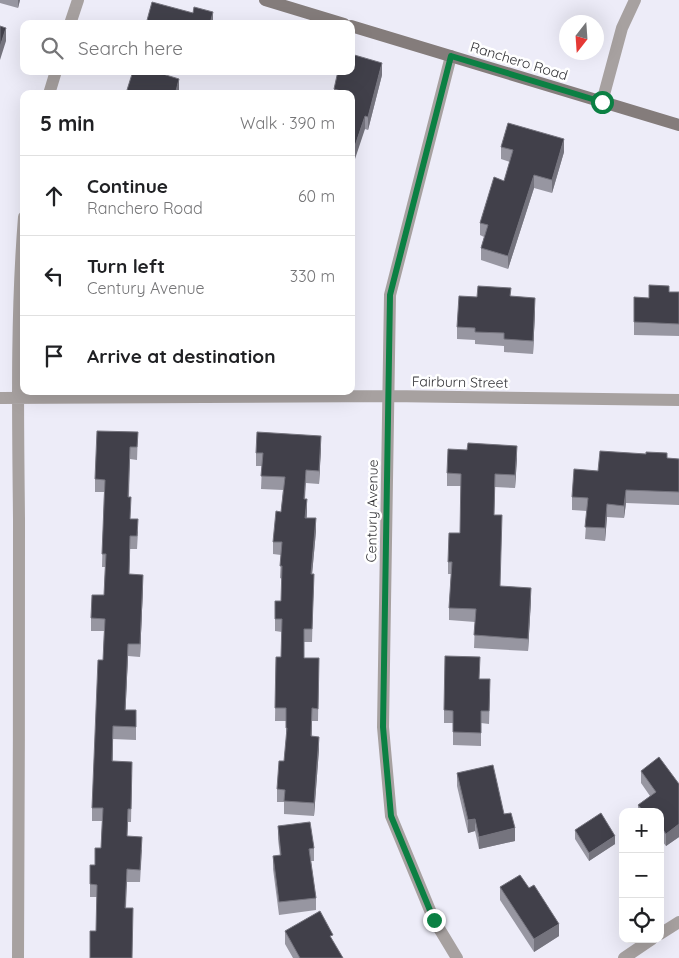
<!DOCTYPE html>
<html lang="en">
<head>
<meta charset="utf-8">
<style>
  :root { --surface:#fff; --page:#f6f6f6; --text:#202124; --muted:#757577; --line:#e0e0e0 }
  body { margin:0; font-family:Quicksand,sans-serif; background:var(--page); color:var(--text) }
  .controls { position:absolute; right:15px; bottom:15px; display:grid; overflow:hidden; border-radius:10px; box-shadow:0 5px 20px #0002 }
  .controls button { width:45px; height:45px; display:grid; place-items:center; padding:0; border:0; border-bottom:1px solid var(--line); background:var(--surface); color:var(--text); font:25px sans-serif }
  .compass { position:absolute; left:559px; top:15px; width:45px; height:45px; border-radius:50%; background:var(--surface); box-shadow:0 5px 20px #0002; rotate:197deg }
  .stop { position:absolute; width:15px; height:15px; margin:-11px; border:4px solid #0b8043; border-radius:50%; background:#fff }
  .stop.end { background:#0b8043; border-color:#fff; box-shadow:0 1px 5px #0008 }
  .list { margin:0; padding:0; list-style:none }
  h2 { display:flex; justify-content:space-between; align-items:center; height:65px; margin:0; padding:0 20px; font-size:21px }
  h2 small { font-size:16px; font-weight:400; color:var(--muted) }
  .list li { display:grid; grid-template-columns:32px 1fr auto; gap:15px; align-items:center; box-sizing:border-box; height:80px; padding:0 20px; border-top:1px solid var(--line) }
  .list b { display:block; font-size:19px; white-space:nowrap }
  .list p { margin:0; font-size:16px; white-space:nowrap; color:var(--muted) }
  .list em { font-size:16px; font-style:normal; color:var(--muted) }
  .icon { flex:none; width:28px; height:28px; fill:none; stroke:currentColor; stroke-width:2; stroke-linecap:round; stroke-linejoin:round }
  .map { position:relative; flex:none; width:679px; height:958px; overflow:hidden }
  .search { position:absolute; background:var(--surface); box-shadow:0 5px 20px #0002; left:20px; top:20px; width:335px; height:55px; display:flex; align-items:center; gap:12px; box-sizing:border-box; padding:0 18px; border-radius:10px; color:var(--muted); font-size:19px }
  .panel { position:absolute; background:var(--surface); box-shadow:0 5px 20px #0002; left:20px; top:90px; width:335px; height:305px; border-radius:10px }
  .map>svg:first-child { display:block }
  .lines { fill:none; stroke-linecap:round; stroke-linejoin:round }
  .minor { stroke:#a7a1a0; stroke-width:12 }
  .tertiary { stroke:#a7a1a0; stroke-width:12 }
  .secondary { stroke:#847c7b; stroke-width:12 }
  .wall { fill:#9796a1 }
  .shaded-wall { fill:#75747e }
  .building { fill:#41404a; stroke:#75747e }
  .route { stroke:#0b8043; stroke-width:6 }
  .labels { text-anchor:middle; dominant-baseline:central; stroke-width:5; stroke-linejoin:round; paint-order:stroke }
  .street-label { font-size:14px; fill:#323236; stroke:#fff }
</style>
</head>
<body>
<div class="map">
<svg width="679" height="958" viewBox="0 0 679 958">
  <rect width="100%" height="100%" fill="#edecf8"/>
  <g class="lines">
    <path class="minor" d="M70,24L78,0
      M451,56L390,295L383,727L391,816L434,920L457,958
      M49,94L56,71
      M602,102L622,28L635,0
      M0,398L389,396L679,400
      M18,958C19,812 19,665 19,519C18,418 16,317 24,217"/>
    <path class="tertiary" d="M660,934L679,922
      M624,958L652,939"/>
    <path class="secondary" d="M265,0L344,24
      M351,26L679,125"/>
  </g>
  <path class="wall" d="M0,0H20L18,8L0,3Z
    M382,75L368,130L365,129L351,94H334V89Z
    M127,90L179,92L184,94H127Z
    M501,147L564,152L552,193L534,188L508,269L481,260V248L484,237L480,235V223L504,181L510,162L501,159Z
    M669,292H679V336L634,335V322L649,298Z
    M511,296L535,311L533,354L504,352V346L475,344V340L457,339V327L477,297Z
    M138,432L137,460L130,459L129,497L130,519L138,532L137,549H130L129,574L143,587L140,657L128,656L125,710H136V740L113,739V761L132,775L131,822H128L127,836L142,850L140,882H127L126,908L96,931L97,897H90V884L95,865L101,848L102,821H92V808L103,660L104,631H91V618L104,595L105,567H102L104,492H95V479Z
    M321,448L319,484L306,483L305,499L307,512V518L316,531L312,574H314L312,642H304V658H319L318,721H312V736L319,749L314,816L284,814V802H277V789L284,761L286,741V721H275L276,657H281L282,632L275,631V601H281L282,579L280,578L281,555L273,554V542L281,512L283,490L261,489L262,466H256V453Z
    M517,458L515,488L495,487L494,515L500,586L531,600L528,651L474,648L475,622L449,620V608L451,574H448V562L460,533L461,486H447V473Z
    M667,458L679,459V505L626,503L624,518L607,517L605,541L585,539L587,511L572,510V497L598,471Z
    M480,679L490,692L489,724L481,723V746L453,745V723H444V710Z
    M641,771L679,784V837L666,846L662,841L660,842V812H638V805L650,796L641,783Z
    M457,773L515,841L479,849L475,831L468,833L457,786Z
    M278,826L314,848V861H311L316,898V910L279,915L273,869V856H280L278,839Z
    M575,830L615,844L589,861L575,839Z
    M500,887L559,936L534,952L500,900Z
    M285,931L333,942L343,958H293L285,944Z"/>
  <path class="shaded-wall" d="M18,0H20L18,8Z
    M213,12V24H210Z
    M6,28V41L0,60V47Z
    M382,63V75L368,130V117Z
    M179,79V94L176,91Z
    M365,116V129L351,171V158Z
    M564,139V152L552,193V180Z
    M534,175V188L508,269V256Z
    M535,298V311L533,354V341Z
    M321,436V448L319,484V471Z
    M517,446V458L515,488V475Z
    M626,490V503L624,518V506Z
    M307,499V512L305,530V518Z
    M607,504V517L605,541V528Z
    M316,518V531L311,586V574Z
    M143,575V587L140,657V644Z
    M531,588V600L528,651V639Z
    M128,644V656L125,722V710Z
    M319,737V749L314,816V803Z
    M475,819V831L468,833V820Z
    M679,824V837L666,846V834Z
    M515,828V841L479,849V837Z
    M662,828V841L660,842V830Z
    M615,836V844L589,861V853Z
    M559,924V936L534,952V939Z"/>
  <path class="building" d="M152,2L193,13L194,7L213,12L210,24H146Z
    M0,26L6,28L0,47Z
    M351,54L382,63L368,117L365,116L351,158V94H347L348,93L334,89L338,71H351Z
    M133,71H153L179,79L176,91L184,94H139L127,90Z
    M508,123L564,139L552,180L534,175L508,256L481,248L488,225L480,223L494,177L504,181L513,150L501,147Z
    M649,285L669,286V292H679V324L634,322V297L649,298Z
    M478,286L511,288L510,296L535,298L533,341L504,339V333L475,332V328L457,327L459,296L477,297Z
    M97,431L138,432L137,447H130L128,497H131L130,519H138L137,536H130L129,574L143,575L140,644H128L125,710H136V727L113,726L112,761L132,762L131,809H128L127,836L142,837L140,870L127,869L125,908H133L132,958H90V931H96L97,885L90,884V865H95V848H101L103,808H92L98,660H103L105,619L91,618L92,595H104L106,554H102L105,480L95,479Z
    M257,432L321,436L319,471L306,470L304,499H307L305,518H316L311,574H314L312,629H304V658H319L318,709L312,708L311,736L319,737L314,803L284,801L285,790L277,789L279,761H284L287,728H286V708H275L276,657H281L282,619H275V601H281L282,566H280L282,542H273L276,511L281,512L285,477L261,476L263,453H256Z
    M468,443L517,446L515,475L495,474L494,515H502L500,586L531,588L528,639L474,635L476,609L449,608L452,562H448L449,533H460L461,474L447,473L448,449L467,450Z
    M600,451L646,454V452L667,453V458L679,459V492L626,490L624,506L607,504L605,528L585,527L588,498L572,497L574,469L598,471Z
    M445,656L480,657L479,679H490L489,711H481V733L453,732V711L444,710Z
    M659,757L679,784V824L666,834L662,828L660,830V812H642L643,811L638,805L656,792L641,771Z
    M493,765L504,814L511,813L515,828L479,837L475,819L468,820L457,773Z
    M601,813L615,836L589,853L575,830Z
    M310,822L314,848L309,849L316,898L279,902L273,856L281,855L278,826Z
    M520,875L529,888L534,885L559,924L534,939L500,887Z
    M320,911L333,935L330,936L343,958H300L285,931Z"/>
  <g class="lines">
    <path class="route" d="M434,920L391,816L383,727L390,295L451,56L602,102"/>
  </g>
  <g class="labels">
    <g class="street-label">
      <text transform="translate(519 61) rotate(17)">Ranchero Road</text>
      <text transform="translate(460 382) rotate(1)">Fairburn Street</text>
      <text transform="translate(372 511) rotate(-89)">Century Avenue</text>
    </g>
  </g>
</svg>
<div class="controls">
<button>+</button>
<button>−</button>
<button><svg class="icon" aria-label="locate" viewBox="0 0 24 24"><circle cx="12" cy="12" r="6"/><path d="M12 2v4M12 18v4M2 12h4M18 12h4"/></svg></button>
</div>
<svg class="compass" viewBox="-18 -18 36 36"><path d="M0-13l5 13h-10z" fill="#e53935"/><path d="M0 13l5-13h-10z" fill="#757577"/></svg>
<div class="stop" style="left:602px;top:102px"></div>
<div class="stop end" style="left:434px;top:920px"></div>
<div class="search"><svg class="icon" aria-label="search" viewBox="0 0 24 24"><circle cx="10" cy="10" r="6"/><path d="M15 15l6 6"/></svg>Search here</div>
<section class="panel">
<h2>5 min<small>Walk · 390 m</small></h2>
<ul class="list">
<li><svg class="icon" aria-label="ahead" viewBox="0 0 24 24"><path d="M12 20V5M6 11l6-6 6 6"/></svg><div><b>Continue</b><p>Ranchero Road</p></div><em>60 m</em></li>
<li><svg class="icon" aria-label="left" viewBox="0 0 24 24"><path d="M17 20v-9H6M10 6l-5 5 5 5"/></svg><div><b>Turn left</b><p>Century Avenue</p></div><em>330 m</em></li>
<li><svg class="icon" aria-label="arrive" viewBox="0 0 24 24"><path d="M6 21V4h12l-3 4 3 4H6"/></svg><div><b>Arrive at destination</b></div></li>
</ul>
</section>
</div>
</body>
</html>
